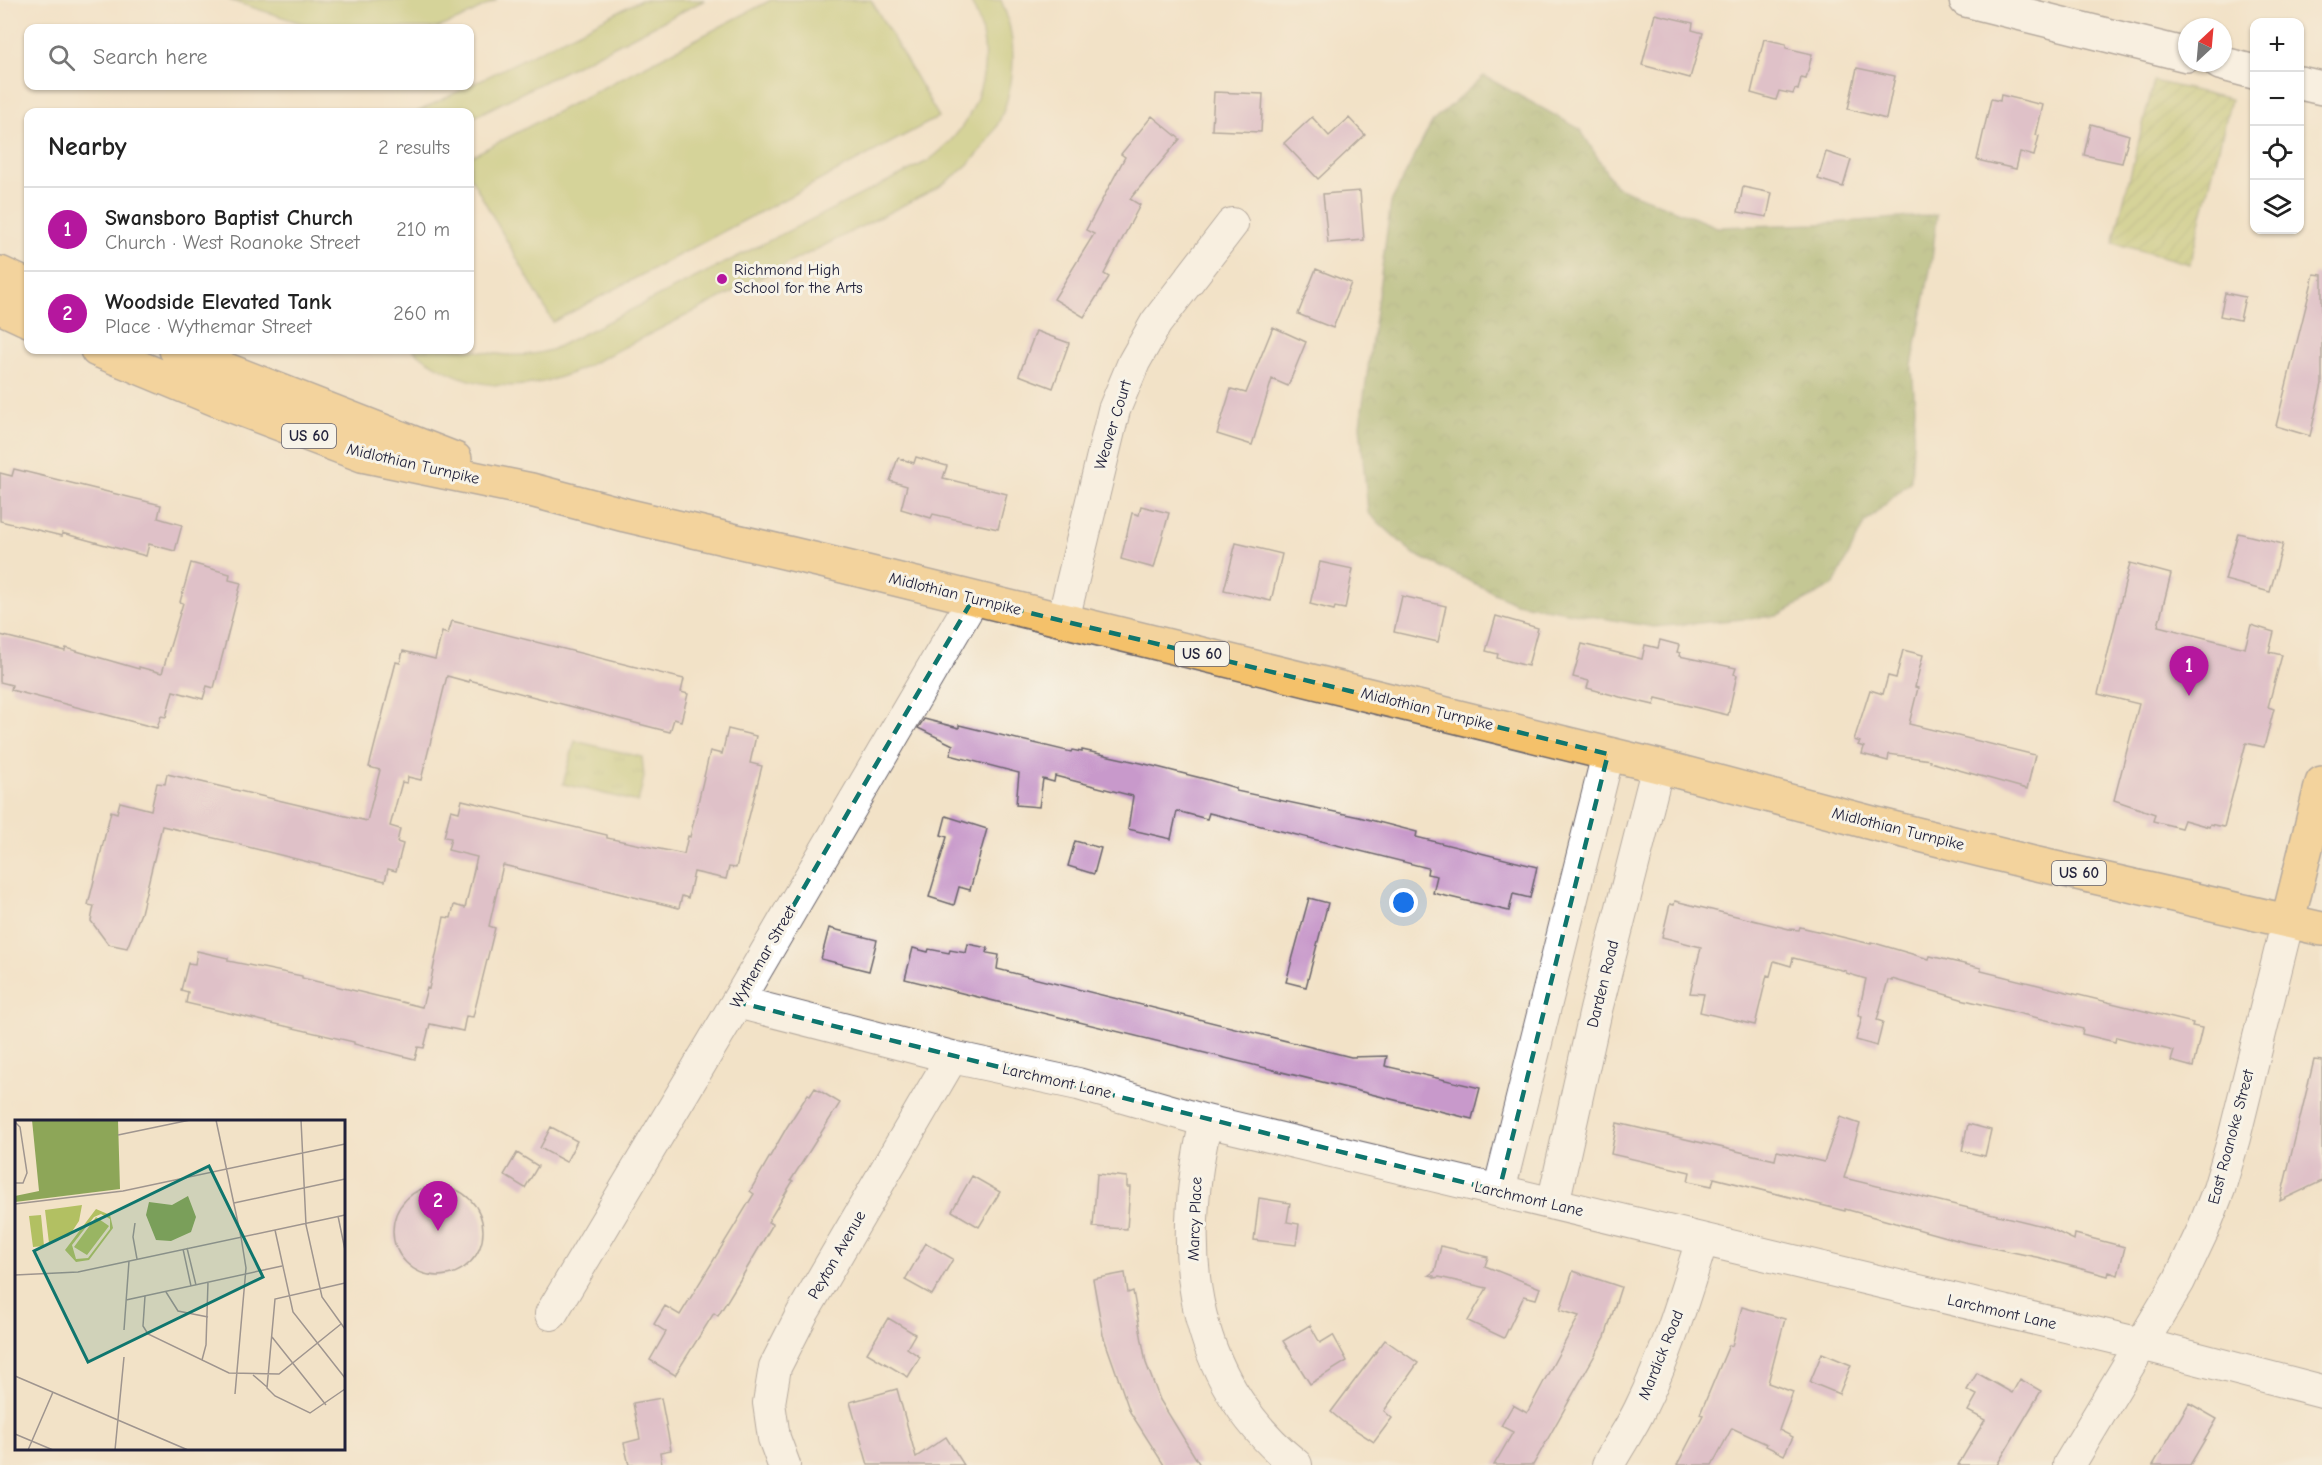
<!DOCTYPE html>
<html lang="en">
<head>
<meta charset="utf-8">
<style>
  :root { --surface:#fff; --page:#f2f2f2; --text:#222; --muted:#767676; --line:#e0e0e0; --accent:#b5179e }
  body { margin:0; font-family:"Comic Neue",sans-serif; background:var(--page); color:var(--text) }
  .controls { position:absolute; right:18px; top:18px; display:grid; overflow:hidden; border-radius:12px; box-shadow:0 2px 4px #0004 }
  .controls button { width:54px; height:54px; display:grid; place-items:center; padding:0; border:0; border-bottom:2px solid var(--line); background:var(--surface); color:var(--text); font:30px sans-serif }
  .compass { position:absolute; left:2178px; top:18px; width:54px; height:54px; border-radius:50%; background:var(--surface); box-shadow:0 2px 4px #0004; rotate:26deg }
  .you { position:absolute; left:1404px; top:903px; width:21px; height:21px; margin:-15px; border:4px solid #fff; border-radius:50%; background:#1a73e8; box-shadow:0 0 0 9px #1a73e833 }
  .badge { display:grid; place-items:center; width:39px; height:39px; border-radius:50%; background:var(--accent); color:#fff; font-size:20px; font-weight:700 }
  .pin { position:absolute; translate:-50% -50px; filter:drop-shadow(0 2px 3px #0008) }
  .pin::after { content:''; position:absolute; top:32px; width:21px; height:18px; background:inherit; clip-path:polygon(0 0,100% 0,50% 100%) }
  .list { margin:0; padding:0; list-style:none }
  h2 { display:flex; justify-content:space-between; align-items:center; height:78px; margin:0; padding:0 24px; font-size:26px }
  h2 small { font-size:20px; font-weight:400; color:var(--muted) }
  .list li { display:grid; grid-template-columns:39px 1fr auto; gap:18px; align-items:center; box-sizing:border-box; height:84px; padding:0 24px; border-top:2px solid var(--line) }
  .list b { display:block; font-size:22px; white-space:nowrap }
  .list p { margin:0; font-size:20px; white-space:nowrap; color:var(--muted) }
  .list em { font-size:20px; font-style:normal; color:var(--muted) }
  .icon { flex:none; width:33px; height:33px; fill:none; stroke:currentColor; stroke-width:2; stroke-linecap:round; stroke-linejoin:round }
  .map { position:relative; flex:none; width:2322px; height:1465px; overflow:hidden }
  .search { position:absolute; background:var(--surface); box-shadow:0 2px 4px #0004; left:24px; top:24px; width:450px; height:66px; display:flex; align-items:center; gap:15px; box-sizing:border-box; padding:0 21px; border-radius:12px; color:var(--muted); font-size:22px }
  .panel { position:absolute; background:var(--surface); box-shadow:0 2px 4px #0004; left:24px; top:108px; width:450px; height:246px; border-radius:12px }
  .map>svg:first-child { display:block }
  .grass { fill:#b2c062; stroke:#6a714e; stroke-width:1.5 }
  .forest { fill:url(#forest-crowns); stroke:#58644a; stroke-width:1.5 }
  .park { fill:url(#park-tufts); stroke:#6a714e; stroke-width:1.5 }
  .garden { fill:url(#garden-furrows); stroke:#6a714e; stroke-width:1.5 }
  .building { fill:#c899cb }
  .lines { fill:none; stroke-linecap:round; stroke-linejoin:round }
  .minor-casing { stroke:#6b656c; stroke-width:34 }
  .tertiary-casing { stroke:#6b656c; stroke-width:36 }
  .primary-casing { stroke:#6b656c; stroke-width:36 }
  .minor { stroke:#fff; stroke-width:32 }
  .tertiary { stroke:#fff; stroke-width:33 }
  .primary { stroke:#f4c16a; stroke-width:33 }
  .marked { fill:none; stroke:#0f766e; stroke-width:4.5; stroke-dasharray:12 8; stroke-linejoin:round }
  .poi-dot { fill:#b5179e; stroke:#f7f3e8; stroke-width:2 }
  .labels { text-anchor:middle; dominant-baseline:central; stroke-width:6; stroke-linejoin:round; paint-order:stroke }
  .shield { fill:#f7f3e8; stroke:#62616f; stroke-width:1.5 }
  .shield-label { font-size:15px; font-weight:bold; fill:#22223b }
  .poi-label { font-size:16px; fill:#22223b; stroke:#f7f3e8; text-anchor:start }
  .street-label { font-size:16px; fill:#22223b; stroke:#f7f3e8 }
  .inset-road { fill:none; stroke:#9f958f; stroke-width:1.5 }
  .view { fill:#0f766e; fill-opacity:0.15; stroke:#0f766e; stroke-width:3 }
  .inset-edge { fill:none; stroke:#22223b; stroke-width:3 }
</style>
</head>
<body>
<div class="map">
<svg width="2322" height="1465" viewBox="0 0 2322 1465">
  <defs>
    <pattern id="forest-crowns" width="20" height="18" patternUnits="userSpaceOnUse" patternTransform="scale(1.5)"><rect width="20" height="18" fill="#8da658"/><path d="M2 6a3 3 0 1 1 6 0M12 15a3 3 0 1 1 6 0" fill="none" stroke="#73874a"/></pattern>
    <pattern id="park-tufts" width="24" height="20" patternUnits="userSpaceOnUse" patternTransform="scale(1.5)"><rect width="24" height="20" fill="#b2c062"/><path d="M3 7l-1-3M5 7V3M7 7l1-3M15 17l-1-3M17 17v-4M19 17l1-3" fill="none" stroke="#909c52"/></pattern>
    <pattern id="garden-furrows" width="10" height="10" patternUnits="userSpaceOnUse" patternTransform="scale(1.5)"><rect width="10" height="10" fill="#b2c062"/><path d="M-1 1l2-2M0 10L10 0M9 11l2-2" fill="none" stroke="#909c52"/></pattern>
  </defs>
  <rect width="100%" height="100%" fill="#f7f3e8"/>
  <filter id="ink" filterUnits="userSpaceOnUse"><feTurbulence type="fractalNoise" baseFrequency=".0167" numOctaves="2"/><feDisplacementMap in="SourceGraphic" scale="12" xChannelSelector="R" yChannelSelector="G"/><feConvolveMatrix kernelMatrix="1 2 1 2 8 2 1 2 1" color-interpolation-filters="sRGB"/></filter>
  <filter id="wash" filterUnits="userSpaceOnUse"><feTurbulence type="fractalNoise" baseFrequency=".008" numOctaves="4" result="noise"/><feDisplacementMap in="SourceGraphic" scale="24" xChannelSelector="R" yChannelSelector="G"/><feGaussianBlur stdDeviation="1.35" result="paint"/><feColorMatrix in="noise" values="0 0 0 0 0 0 0 0 0 0 0 0 0 0 0 0 0 1.4 0 .05"/><feComposite in="paint" operator="in"/></filter>
  <g filter="url(#wash)">
    <rect width="100%" height="100%" fill="#f2e2c7"/>
    <path class="grass" d="M229,0H497L458,20L437,28H324L301,23Z
      M641,0H705L470,119V112H417Z
      M771,0H871L939,117L553,322L470,176V157Z
      M970,0H1001C1023,51 1014,112 978,154C967,167 953,177 939,187L581,369C521,396 465,391 413,350C431,349 453,346 470,350C501,355 519,359 551,350L928,161C980,122 1001,60 970,0Z"/>
    <path class="forest" d="M1484,76L1580,129L1615,186L1717,227L1817,224L1937,215L1932,260L1912,366L1915,407L1911,481L1864,524L1834,585L1777,616L1654,627L1515,603L1414,554L1368,513L1360,425L1391,202L1432,122Z"/>
    <path class="park" d="M575,741L642,757L644,777L638,802L563,784Z"/>
    <path class="garden" d="M2154,81L2231,99L2190,264L2113,243Z"/>
    <g id="blocks">
      <path class="building" d="M1655,14L1693,23L1692,30L1703,33L1690,78L1642,65Z
        M1764,39L1786,44V48L1812,54L1806,79L1801,78L1798,90L1795,89L1793,94L1779,91L1776,100L1751,93Z
        M1857,68L1895,76L1886,119L1848,109Z
        M1214,92L1263,94L1261,132L1212,130Z
        M2001,95L2043,105L2036,135L2039,136L2034,156L2020,152L2016,169L1977,160L1991,99L2000,101Z
        M1152,116L1180,139L1130,199L1140,205L1104,274L1109,277L1084,317L1054,299L1094,234L1086,230L1125,157L1121,154Z
        M1312,117L1329,136L1349,118L1365,135L1318,179L1284,143Z
        M2091,124L2129,135L2122,163L2084,155Z
        M1826,152L1851,160L1843,187L1818,179Z
        M1743,187L1772,193L1767,217L1738,212Z
        M1360,191L1364,240L1328,243L1323,194Z
        M1316,269L1351,283L1333,328L1298,314Z
        M2314,274L2322,275V384L2310,436L2276,426Z
        M2225,293L2245,297L2240,320L2220,316Z
        M1273,327L1306,342L1288,386L1272,379L1252,445L1217,434L1231,389L1246,393Z
        M1036,331L1069,343L1053,388L1019,375Z
        M916,457L947,466L943,478L1007,494L998,529L933,514L931,518L901,509L907,486L890,481L898,458L914,463Z
        M14,469L161,505L158,518L182,525L175,551L149,544L146,556L62,533V536L0,521V473L12,476Z
        M1141,506L1169,513L1154,568L1121,559L1132,513L1139,515Z
        M2238,533L2283,544L2270,592L2225,580Z
        M1236,543L1282,554L1271,601L1224,590Z
        M1320,562L1353,569L1345,609L1335,607L1334,610L1310,604Z
        M191,563L230,574L229,580L241,583L214,688L207,686L203,699L173,691L166,717L161,716L157,728L11,690L12,685L0,682V635L65,651L66,648L139,669V667L162,673L183,603L180,602Z
        M2130,563L2171,574L2158,626L2245,648L2251,625L2274,632L2269,652L2282,655L2268,707L2274,709L2264,747L2246,743L2224,827L2210,824L2209,827L2184,820L2181,828L2153,821L2155,814L2114,800L2139,704L2098,694Z
        M1402,596L1446,606L1438,642L1394,632Z
        M1496,616L1538,628L1528,666L1497,658L1498,654L1486,651Z
        M452,621L684,679L681,692L688,694L681,721L674,719L670,732L469,680V682L447,676L421,780L408,777L407,783L402,782L390,826L400,829L397,842L403,844L396,871L388,869L385,881L240,845V844L162,826L141,913L127,948L108,944L91,921L94,906L88,905L111,811L117,813L120,802L151,810L157,783L165,784L167,774L367,821L380,770L369,767L396,662L400,663L403,651L435,659L442,632L448,634Z
        M1660,640L1679,645L1677,652L1680,653L1679,656L1736,668L1734,674L1737,675L1728,715L1656,698L1654,705L1620,697L1587,688L1589,681L1573,677L1582,644L1642,659L1645,645L1658,648Z
        M1903,650L1923,655L1915,687L1918,688L1909,724L2035,755L2027,789L1941,765L1930,762V760L1889,754L1888,761L1862,754L1864,747L1858,745L1860,742L1854,740L1870,690L1883,694L1888,676L1896,678Z
        M924,719L959,728V725L1071,752L1072,750L1082,752V750L1141,763L1209,780L1236,788V791L1359,817L1417,832L1416,837L1537,867L1530,898L1513,894L1509,911L1433,893L1437,876L1427,874L1428,868L1209,813L1207,819L1177,811L1171,839L1128,829L1133,796L1055,776L1054,782L1043,779L1039,807L1016,805L1019,773L950,755L953,745L918,728Z
        M728,729L756,736L750,763L762,766L736,868L729,867L726,879L694,872L688,898L682,896L679,908L503,865L489,926L495,928L473,1017L466,1016L463,1031L430,1024L424,1048L418,1047L415,1059L354,1044V1042L186,1003L188,992L181,990L188,963L195,964L197,951L228,958V961L302,976V978L422,1007L427,988L429,989L444,917L451,918L454,905L465,908L477,857L448,850L451,838L444,837L451,810L459,812L462,800L607,835V838L684,854L688,836L690,837L710,751L722,754Z
        M946,816L987,829L970,890L959,887L954,905L929,897L947,837L941,835Z
        M1075,841L1101,848L1094,874L1068,866Z
        M1309,898L1328,903L1306,987L1286,982Z
        M1675,901L1789,929L1799,930L1800,927L1871,944V942L1929,959L1930,956L1981,968V971L2193,1023L2192,1026L2202,1028L2193,1067L2171,1061L2174,1051L2116,1037L2115,1042L2082,1034L2083,1029L1961,999L1892,979V981L1888,980L1877,1020L1883,1022L1877,1046L1856,1040L1862,1017L1858,1016L1866,979L1846,973V971L1793,958L1791,966L1774,961L1770,976L1767,975L1755,1025L1700,1012L1704,994L1690,993L1701,947L1662,937L1670,904L1674,905Z
        M829,928L877,940L869,971L821,959Z
        M968,944L988,948L987,953L999,955L997,969L1351,1057L1387,1056L1385,1066L1480,1088L1472,1119L905,979L913,948L928,952L929,949L949,953L950,950L966,953Z
        M2314,1060L2322,1061V1181L2280,1201Z
        M815,1088L840,1103L791,1180L793,1181L768,1222L773,1224L743,1275L718,1316L714,1313L675,1375L650,1360L666,1332L654,1324L665,1306L680,1315L754,1194L750,1191L787,1127L808,1094L810,1096Z
        M1840,1117L1860,1124L1844,1178L2047,1227L2074,1240L2075,1234L2125,1247L2118,1275L2109,1272L2108,1276L2041,1258L1964,1242L1845,1209V1211L1714,1178L1712,1186L1688,1181L1690,1172L1611,1154L1617,1123L1775,1160L1777,1151L1824,1162Z
        M1968,1124L1991,1130L1985,1156L1962,1151Z
        M551,1127L577,1141L566,1162L540,1148Z
        M517,1153L538,1166L525,1188L504,1175Z
        M1097,1174L1127,1177V1187H1130L1127,1229L1093,1227Z
        M972,1176L1000,1192L979,1227L952,1211Z
        M393 1231a45 45 0 1 1 90 0a45 45 0 1 1-90 0Z
        M1259,1198L1290,1203L1287,1222L1299,1224L1296,1245L1254,1240Z
        M926,1243L953,1259L932,1295L905,1280Z
        M1441,1246L1488,1257L1485,1266L1540,1288L1536,1299L1524,1296L1504,1338L1468,1321L1487,1288L1439,1277L1434,1278V1276L1429,1275L1435,1271Z
        M1573,1271L1621,1287L1605,1337L1533,1465H1494L1513,1432L1501,1426L1513,1405L1527,1413L1579,1316L1560,1310Z
        M1125,1273L1128,1293L1133,1291L1146,1363L1160,1400L1200,1465H1164L1130,1412L1103,1335L1093,1279Z
        M1742,1307L1785,1319L1768,1383L1793,1392L1779,1430L1793,1437L1784,1455L1766,1446L1767,1444L1732,1428L1712,1465H1677L1703,1415L1700,1414L1729,1345L1732,1346Z
        M888,1318L915,1334L907,1348L920,1357L908,1377L867,1353Z
        M1310,1325L1320,1343L1333,1335L1347,1361L1310,1384L1283,1341Z
        M1385,1340L1418,1363L1384,1411L1392,1418L1374,1442L1343,1422L1331,1412Z
        M1822,1353L1851,1365L1839,1394L1810,1382Z
        M1977,1373L2012,1393L2020,1379L2041,1391L1997,1465H1958L1985,1420L1968,1411L1977,1395L1967,1390Z
        M897,1389L916,1457L946,1437L964,1465H868L850,1402Z
        M661,1398L671,1450L660,1452L662,1465H629L624,1443L640,1439L633,1403Z
        M2189,1403L2217,1419L2190,1465H2153Z"/>
    </g>
  </g>
  <g filter="url(#ink)">
    <use href="#blocks" fill-opacity="0" stroke="#6b656c" stroke-width="1.5"/>
    <g class="lines">
      <defs>
        <path id="minor" d="M1063,620L1114,410L1134,362L1156,323L1232,224
          M737,1002L952,1057L1078,1084L1206,1121L2141,1344L2322,1391
          M1206,1121C1176,1249 1188,1377 1296,1465
          M1499,1191L1608,754
          M1553,1204L1596,1010L1658,766
          M551,1314L737,1002L973,599
          M784,1465L774,1438L769,1403L775,1367L802,1314L952,1057
          M1608,1465C1618,1446 1631,1428 1640,1409C1667,1355 1684,1297 1702,1240
          M2069,1465L2179,1281L2203,1230L2219,1189L2234,1138L2288,920"/>
        <path id="tertiary" d="M1966,0L2187,55
          M2220,63L2254,72
          M2300,83L2322,88"/>
        <path id="primary" d="M0,273L28,286
          M0,307L28,320
          M97,350L227,404L362,455L531,490L625,515L822,561L1658,766L1872,823L2033,863L2322,929
          M176,350L455,459
          M2288,920L2322,783"/>
      </defs>
      <use href="#minor" class="minor-casing"/>
      <use href="#tertiary" class="tertiary-casing"/>
      <use href="#primary" class="primary-casing"/>
      <use href="#minor" class="minor"/>
      <use href="#tertiary" class="tertiary"/>
      <use href="#primary" class="primary"/>
    </g>
  </g>
  <path d="M0 0H2322V1465H0ZM973,599L1608,754L1499,1191L737,1002Z" fill="#f2e2c7" fill-opacity=".55" fill-rule="evenodd"/>
  <path class="marked" d="M973,599L1608,754L1499,1191L737,1002Z"/>
  <circle class="poi-dot" cx="722" cy="279" r="6"/>
  <g class="labels">
    <g class="shield">
      <rect x="282" y="424" width="54" height="24" rx="4.5"/>
      <rect x="1175" y="642" width="54" height="24" rx="4.5"/>
      <rect x="2052" y="861" width="54" height="24" rx="4.5"/>
    </g>
    <g class="shield-label">
      <text x="309" y="436">US 60</text>
      <text x="1202" y="654">US 60</text>
      <text x="2079" y="873">US 60</text>
    </g>
    <g class="poi-label">
      <text x="734" y="270">Richmond High<tspan x="734" dy="18">School for the Arts</tspan></text>
    </g>
    <g class="street-label">
      <text transform="translate(1113 425) rotate(-73)">Weaver Court</text>
      <text transform="translate(413 464) rotate(13)">Midlothian Turnpike</text>
      <text transform="translate(955 594) rotate(14)">Midlothian Turnpike</text>
      <text transform="translate(1427 709) rotate(14)">Midlothian Turnpike</text>
      <text transform="translate(1898 829) rotate(14)">Midlothian Turnpike</text>
      <text transform="translate(763 957) rotate(-60)">Wythemar Street</text>
      <text transform="translate(1603 984) rotate(-76)">Darden Road</text>
      <text transform="translate(1057 1081) rotate(13)">Larchmont Lane</text>
      <text transform="translate(2231 1137) rotate(-75)">East Roanoke Street</text>
      <text transform="translate(1529 1199) rotate(13)">Larchmont Lane</text>
      <text transform="translate(1195 1219) rotate(-88)">Marcy Place</text>
      <text transform="translate(837 1255) rotate(-60)">Peyton Avenue</text>
      <text transform="translate(2002 1312) rotate(13)">Larchmont Lane</text>
      <text transform="translate(1661 1355) rotate(-68)">Mardick Road</text>
    </g>
  </g>
  <g transform="translate(15 1120)">
    <rect width="330" height="330" fill="#f2e2c7"/>
    <path d="M67,85L64,101L54,116L34,123L30,90ZM81,89L95,95L98,108L74,140L61,142L50,130ZM86,94L95,99V109L73,138L61,139L57,125L79,97ZM26,95L29,126L18,127L14,96ZM81,97L94,106L72,135L59,127Z" fill="#b2c062" fill-rule="evenodd"/>
    <path d="M17,0H103L105,69L0,82V76L24,71ZM173,76L181,97L176,112L156,121L141,120L131,95L134,82L157,85Z" fill="#8da658"/>
    <path class="inset-road" d="M201,0L226,117M286,0L291,105L307,177L330,209M0,2L5,7L12,53L8,63H0M103,15L175,0M219,83L330,59M0,84L108,71L330,24M323,96L330,130M120,103L118,117L122,139M260,110L278,192L330,258M172,128L181,165M168,129L176,166M0,155L63,152L330,95M330,163L260,179L252,268L260,276L295,293L330,269M151,172L163,191L193,197M130,176L128,206L133,214L214,253L264,254L326,204M111,180L267,146M109,210L114,141M257,217L311,285M187,240L191,225L193,162M238,255L252,267M0,256L173,330M220,274L231,148L226,117M0,314L38,330M13,330L38,272M100,330L109,237"/>
    <path class="view" d="M194,46L248,157L73,242L19,131Z"/>
    <rect width="330" height="330" class="inset-edge"/>
  </g>
</svg>
<div class="controls">
<button>+</button>
<button>−</button>
<button><svg class="icon" aria-label="locate" viewBox="0 0 24 24"><circle cx="12" cy="12" r="6"/><path d="M12 2v4M12 18v4M2 12h4M18 12h4"/></svg></button>
<button><svg class="icon" aria-label="layers" viewBox="0 0 24 24"><path d="M12 4l9 5-9 5-9-5zM3 14l9 5 9-5"/></svg></button>
</div>
<svg class="compass" viewBox="-18 -18 36 36"><path d="M0-13l5 13h-10z" fill="#e53935"/><path d="M0 13l5-13h-10z" fill="#767676"/></svg>
<div class="you"></div>
<div class="pin badge" style="left:2189px;top:696px">1</div>
<div class="pin badge" style="left:438px;top:1231px">2</div>
<div class="search"><svg class="icon" aria-label="search" viewBox="0 0 24 24"><circle cx="10" cy="10" r="6"/><path d="M15 15l6 6"/></svg>Search here</div>
<section class="panel">
<h2>Nearby<small>2 results</small></h2>
<ul class="list">
<li><span class="badge">1</span><div><b>Swansboro Baptist Church</b><p>Church · West Roanoke Street</p></div><em>210 m</em></li>
<li><span class="badge">2</span><div><b>Woodside Elevated Tank</b><p>Place · Wythemar Street</p></div><em>260 m</em></li>
</ul>
</section>
</div>
</body>
</html>
